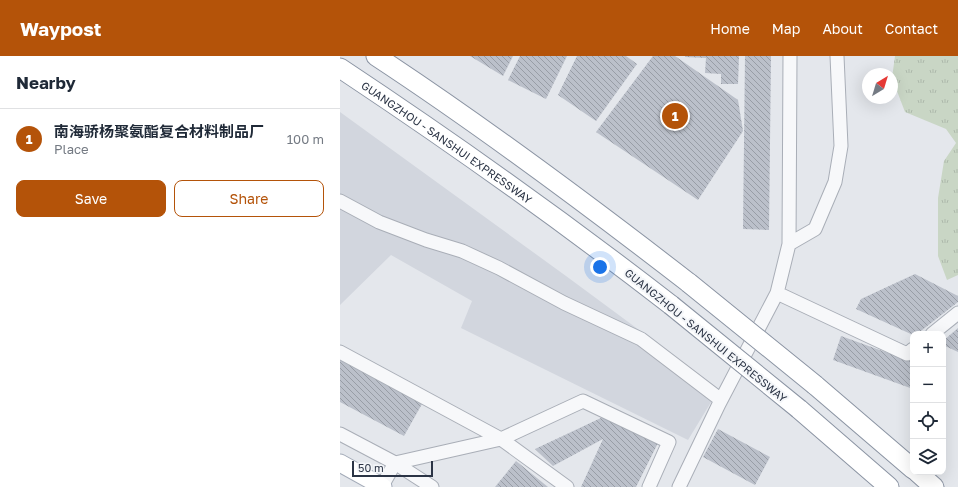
<!DOCTYPE html>
<html lang="en">
<head>
<meta charset="utf-8">
<style>
  :root { --surface:#fff; --page:#f2f2f3; --text:#1f2937; --muted:#747a83; --line:#e0e1e3; --accent:#b45309 }
  body { margin:0; font-family:"Golos Text","Noto Sans SC",sans-serif; background:var(--page); color:var(--text) }
  .controls { position:absolute; right:12px; bottom:12px; display:grid; overflow:hidden; border-radius:8px; box-shadow:0 4px 16px #0002 }
  .controls button { width:36px; height:36px; display:grid; place-items:center; padding:0; border:0; border-bottom:1px solid var(--line); background:var(--surface); color:var(--text); font:20px sans-serif }
  .compass { position:absolute; left:522px; top:12px; width:36px; height:36px; border-radius:50%; background:var(--surface); box-shadow:0 4px 16px #0002; rotate:38deg }
  .scale { position:absolute; left:12px; bottom:10px; width:81px; box-sizing:border-box; padding-left:4px; border:2px solid #2b3445; border-top:0; font-size:11px; line-height:14px; white-space:nowrap; color:#2b3445; -webkit-text-stroke:3px #f4f6f9; paint-order:stroke }
  .you { position:absolute; left:260px; top:211px; width:14px; height:14px; margin:-10px; border:3px solid #fff; border-radius:50%; background:#1a73e8; box-shadow:0 0 0 6px #1a73e833 }
  .badge { display:grid; place-items:center; width:26px; height:26px; border-radius:50%; background:var(--accent); color:#fff; font-size:13px; font-weight:700 }
  .pin { position:absolute; translate:-50% -50%; border:2px solid #fff; box-shadow:0 1px 4px #0006 }
  .list { margin:0; padding:0; list-style:none }
  h2 { display:flex; justify-content:space-between; align-items:center; height:52px; margin:0; padding:0 16px; font-size:17px }
  h2 small { font-size:13px; font-weight:400; color:var(--muted) }
  .list li { display:grid; grid-template-columns:26px 1fr auto; gap:12px; align-items:center; box-sizing:border-box; height:60px; padding:0 16px; border-top:1px solid var(--line) }
  .list b { display:block; font-size:15px; white-space:nowrap }
  .list p { margin:0; font-size:13px; white-space:nowrap; color:var(--muted) }
  .list em { font-size:13px; font-style:normal; color:var(--muted) }
  .actions { display:flex; gap:8px; padding:12px 16px }
  .actions a { flex:1; padding:9px 0; border:1px solid var(--accent); border-radius:8px; text-align:center; font-size:14px; color:var(--accent) }
  .actions .main { background:var(--accent); color:#fff }
  .icon { flex:none; width:22px; height:22px; fill:none; stroke:currentColor; stroke-width:2; stroke-linecap:round; stroke-linejoin:round }
  .map { position:relative; flex:none; width:618px; height:431px; overflow:hidden }
  header { display:flex; align-items:center; gap:24px; box-sizing:border-box; height:56px; padding:0 20px; background:var(--accent); color:#fff }
  header strong { font-size:19px }
  nav { display:flex; gap:22px; margin-inline-start:auto; font-size:14px }
  main { display:flex }
  aside { flex:1; background:var(--surface) }
  .map>svg:first-child { display:block }
  .built { fill:#d2d6de }
  .grass { fill:url(#grass-tufts) }
  .building { fill:url(#building-back-hatch) }
  .lines { fill:none; stroke-linecap:round; stroke-linejoin:round }
  .minor-casing { stroke:#a9aeb7; stroke-width:15 }
  .major-casing { stroke:#a3abb8; stroke-width:19 }
  .highway-casing { stroke:#8b94a3; stroke-width:21 }
  .minor { stroke:#f7f8fa; stroke-width:13 }
  .major { stroke:#fff; stroke-width:17 }
  .highway { stroke:#fff; stroke-width:19 }
  .highway-bridge-casing { stroke:#8b94a3; stroke-width:21; stroke-linecap:butt }
  .highway-bridge { stroke:#fff; stroke-width:19 }
  .labels { text-anchor:middle; dominant-baseline:central; stroke-width:4; stroke-linejoin:round; paint-order:stroke }
  .street-label { font-size:11px; fill:#2b3445; stroke:#f4f6f9 }
</style>
</head>
<body>
<header>
<strong>Waypost</strong>
<nav><a>Home</a><a>Map</a><a>About</a><a>Contact</a></nav>
</header>
<main>
<aside>
<h2>Nearby<small></small></h2>
<ul class="list">
<li><span class="badge">1</span><div><b>南海骄杨聚氨酯复合材料制品厂</b><p>Place</p></div><em>100 m</em></li>
</ul>
<div class="actions"><a class="main">Save</a><a>Share</a></div>
</aside>
<div class="map">
<svg width="618" height="431" viewBox="0 0 618 431">
  <defs>
    <pattern id="grass-tufts" width="24" height="20" patternUnits="userSpaceOnUse"><rect width="24" height="20" fill="#c9d6c5"/><path d="M3 7l-1-3M5 7V3M7 7l1-3M15 17l-1-3M17 17v-4M19 17l1-3" fill="none" stroke="#adb8ab"/></pattern>
    <pattern id="building-back-hatch" width="6" height="6" patternUnits="userSpaceOnUse"><rect width="6" height="6" fill="#bbc0ca"/><path d="M-1 5l2 2M0 0l6 6M5-1l2 2" fill="none" stroke="#989da6"/></pattern>
  </defs>
  <rect width="100%" height="100%" fill="#e4e7ec"/>
  <path class="built" d="M0,56L226,220L379,333L348,384L121,272L132,245L51,199L0,249Z"/>
  <path class="grass" d="M555,0H618V219L607,224L598,200V142L604,105L616,87L606,73L565,56L552,22Z"/>
  <path class="building" d="M130,0H173L163,20Z
    M180,0H227L206,43L168,24Z
    M237,0H286L297,8L256,65L218,39Z
    M313,0H335L398,44L403,75L358,144L256,76Z
    M345,0H399L398,28H381V18L365,17L366,2L345,1Z
    M405,0H431L429,174L403,173Z
    M575,218L618,240V246L577,278H573V279L516,253L521,243Z
    M618,272V296L603,289V285Z
    M501,280L573,306V333L493,304Z
    M0,304L82,348L64,380L0,346Z
    M263,361L318,387L296,431H241L263,383L213,410L195,393Z
    M378,373L430,401L415,429L363,401Z
    M176,405L208,431H155Z"/>
  <g class="lines">
    <defs>
      <path id="minor" d="M0,145L39,166L86,184L122,195L159,212L224,247L301,283L381,344
        M449,188L475,173L495,126L501,90L497,0
        M437,237L567,298L573,293
        M592,278L618,257
        M0,296L161,383L243,345L329,386L309,431
        M0,378L55,407L92,431
        M42,430L55,407L161,383L227,431
        M339,431L379,348L437,237L449,188L450,0"/>
      <path id="major" d="M0,407L43,431"/>
      <g id="highway">
        <path d="M36,0C144,71 247,148 349,227"/>
        <path id="s1" d="M0,12C113,87 224,166 331,249"/>
        <path d="M475,329L573,413"/>
        <path d="M459,353L549,431"/>
        <path d="M577,416L594,431"/>
      </g>
    </defs>
    <use href="#minor" class="minor-casing"/>
    <use href="#major" class="major-casing"/>
    <use href="#highway" class="highway-casing"/>
    <use href="#minor" class="minor"/>
    <use href="#major" class="major"/>
    <use href="#highway" class="highway"/>
    <defs>
      <path id="highway-bridge" d="M349,227L475,329
        M331,249L459,353"/>
    </defs>
    <use href="#highway-bridge" class="highway-bridge-casing"/>
    <use href="#highway-bridge" class="highway-bridge"/>
  </g>
  <g class="labels">
    <g class="street-label">
      <text stroke="none"><textPath href="#s1" startOffset="130">GUANGZHOU - SANSHUI EXPRESSWAY</textPath></text>
      <text transform="translate(366 279) rotate(39)">GUANGZHOU - SANSHUI EXPRESSWAY</text>
    </g>
  </g>
</svg>
<div class="controls">
<button>+</button>
<button>−</button>
<button><svg class="icon" aria-label="locate" viewBox="0 0 24 24"><circle cx="12" cy="12" r="6"/><path d="M12 2v4M12 18v4M2 12h4M18 12h4"/></svg></button>
<button><svg class="icon" aria-label="layers" viewBox="0 0 24 24"><path d="M12 4l9 5-9 5-9-5zM3 14l9 5 9-5"/></svg></button>
</div>
<svg class="compass" viewBox="-18 -18 36 36"><path d="M0-13l5 13h-10z" fill="#e53935"/><path d="M0 13l5-13h-10z" fill="#747a83"/></svg>
<div class="scale">50 m</div>
<div class="you"></div>
<div class="pin badge" style="left:335px;top:60px">1</div>
</div>
</main>
</body>
</html>
